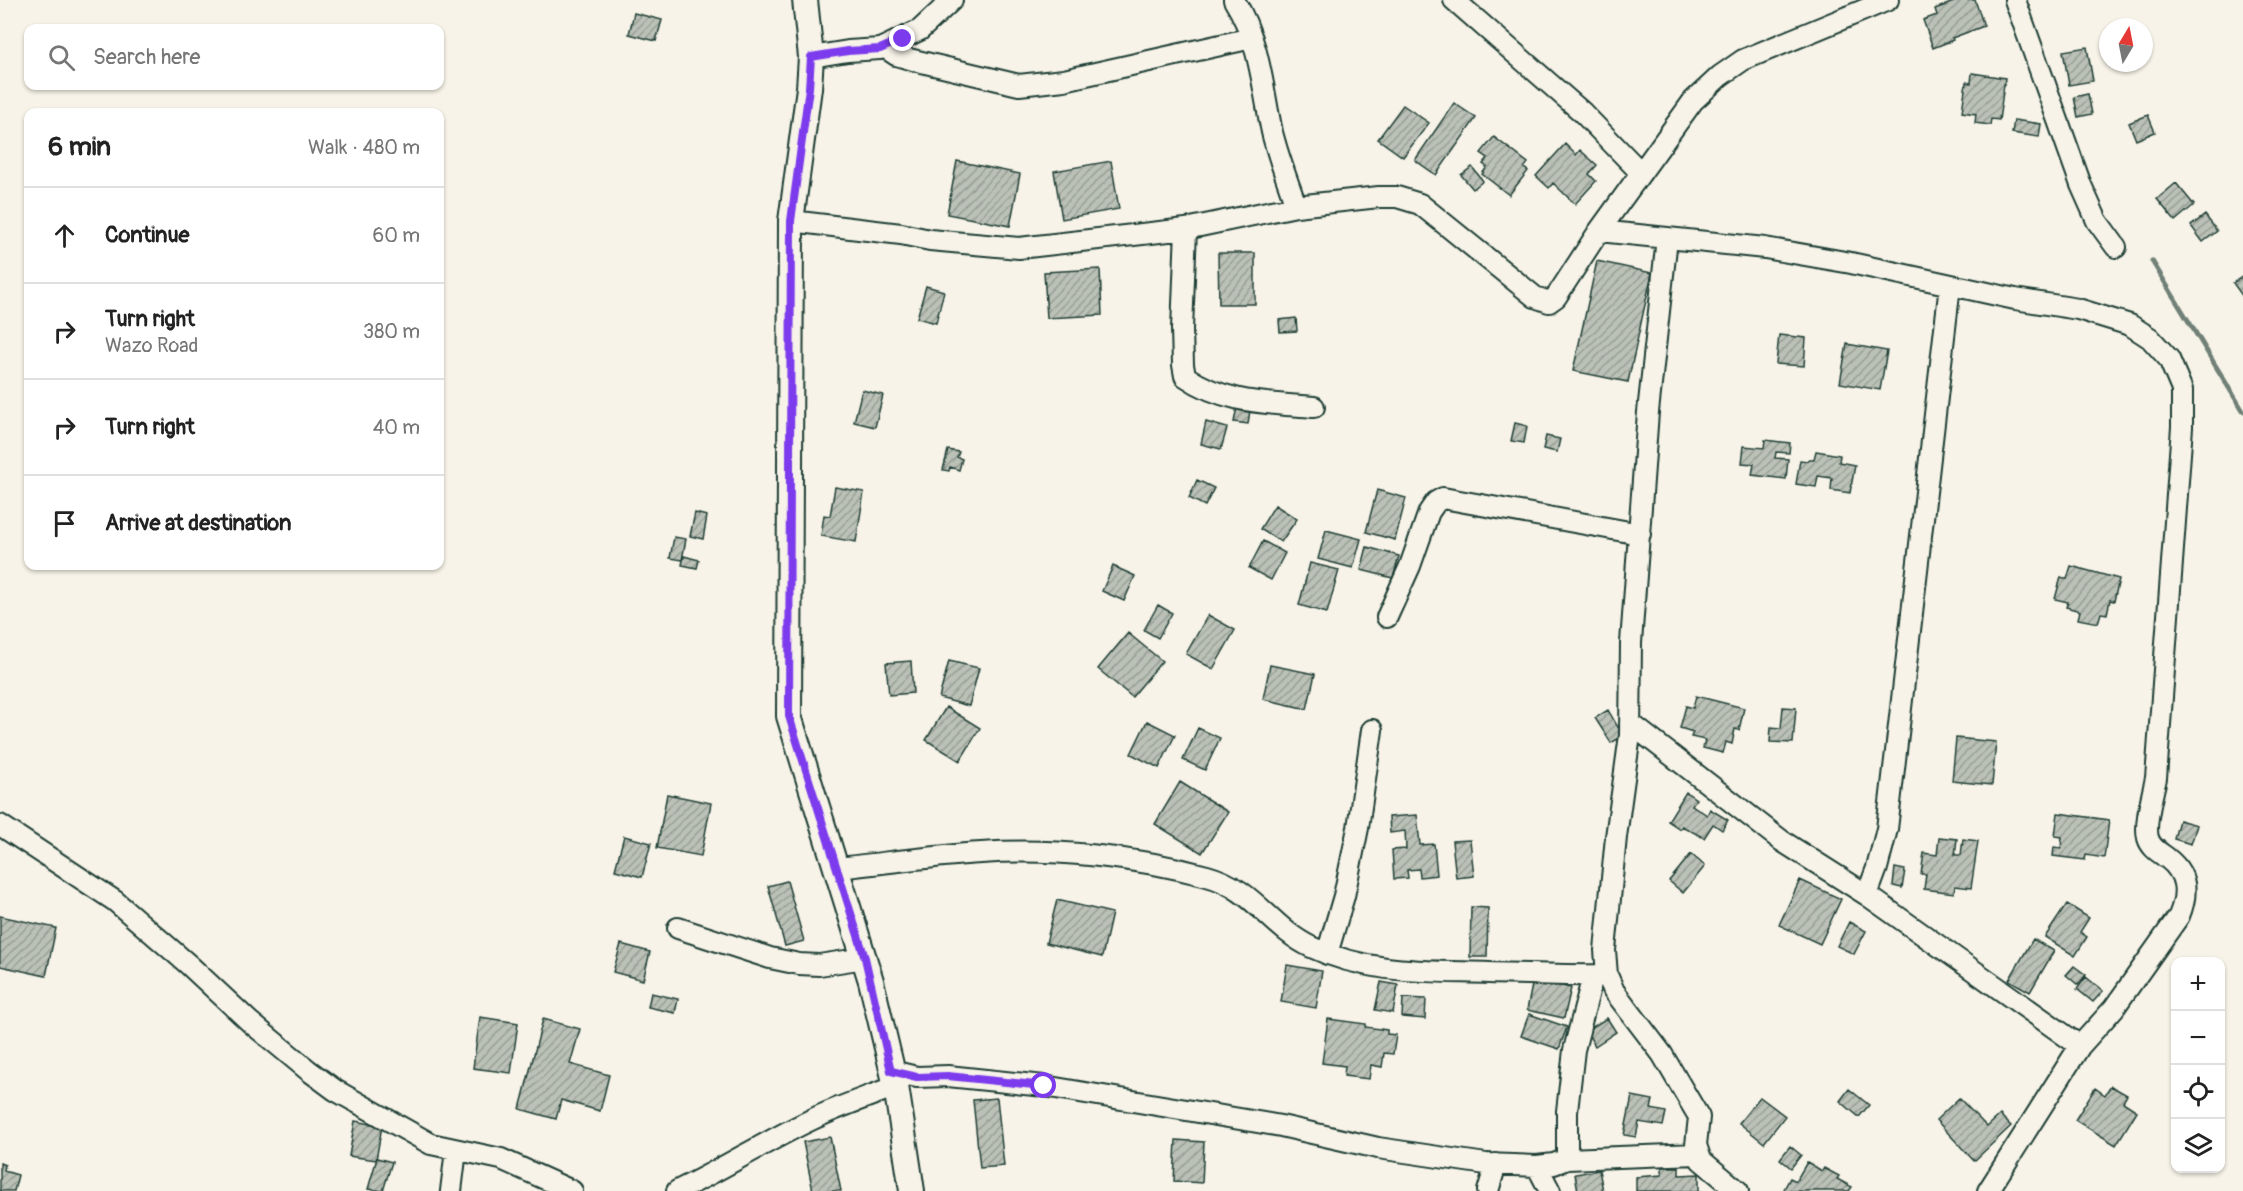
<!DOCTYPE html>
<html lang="en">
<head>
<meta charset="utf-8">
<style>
  :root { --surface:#fff; --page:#f6f6f6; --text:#222; --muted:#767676; --line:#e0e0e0 }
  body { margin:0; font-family:Pangolin,sans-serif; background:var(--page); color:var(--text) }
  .controls { position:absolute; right:18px; bottom:18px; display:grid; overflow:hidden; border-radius:12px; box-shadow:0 2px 4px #0004 }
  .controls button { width:54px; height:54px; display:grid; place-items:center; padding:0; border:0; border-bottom:2px solid var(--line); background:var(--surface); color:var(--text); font:30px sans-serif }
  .compass { position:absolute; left:2099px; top:18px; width:54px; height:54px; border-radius:50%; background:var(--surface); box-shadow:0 2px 4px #0004; rotate:10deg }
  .stop { position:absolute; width:18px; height:18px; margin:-14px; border:4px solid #7c3aed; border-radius:50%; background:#fff }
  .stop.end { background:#7c3aed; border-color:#fff; box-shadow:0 2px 6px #0008 }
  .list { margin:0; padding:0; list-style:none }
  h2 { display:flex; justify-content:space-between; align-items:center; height:78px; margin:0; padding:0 24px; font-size:26px }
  h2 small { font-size:20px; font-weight:400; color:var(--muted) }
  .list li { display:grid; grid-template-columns:39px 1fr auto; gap:18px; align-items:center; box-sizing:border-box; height:96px; padding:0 24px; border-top:2px solid var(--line) }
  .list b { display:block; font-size:22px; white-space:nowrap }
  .list p { margin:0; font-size:20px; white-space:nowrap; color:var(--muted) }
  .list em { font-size:20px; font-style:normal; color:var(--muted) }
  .icon { flex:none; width:33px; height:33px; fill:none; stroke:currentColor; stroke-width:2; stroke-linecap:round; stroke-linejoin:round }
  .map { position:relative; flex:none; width:2243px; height:1191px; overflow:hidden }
  .search { position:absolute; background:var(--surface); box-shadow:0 2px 4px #0004; left:24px; top:24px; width:420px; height:66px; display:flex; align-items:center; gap:15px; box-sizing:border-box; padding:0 21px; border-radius:12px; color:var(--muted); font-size:22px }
  .panel { position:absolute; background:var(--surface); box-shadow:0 2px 4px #0004; left:24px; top:108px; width:420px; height:462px; border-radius:12px }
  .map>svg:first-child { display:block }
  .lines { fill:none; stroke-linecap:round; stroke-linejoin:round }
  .stream { stroke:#6f8077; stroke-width:5 }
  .building { fill:url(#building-hatch); stroke:#1f3d34; stroke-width:1.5 }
  .minor-casing { stroke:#1f3d34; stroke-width:24 }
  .major-casing { stroke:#1f3d34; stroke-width:28 }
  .minor { stroke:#f7f3e8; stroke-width:20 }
  .major { stroke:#f7f3e8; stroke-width:24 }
  .route { stroke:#7c3aed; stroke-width:8 }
</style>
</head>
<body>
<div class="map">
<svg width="2243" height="1191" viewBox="0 0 2243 1191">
  <defs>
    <pattern id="building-hatch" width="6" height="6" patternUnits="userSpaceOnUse" patternTransform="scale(1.5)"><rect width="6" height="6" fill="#bbc1b6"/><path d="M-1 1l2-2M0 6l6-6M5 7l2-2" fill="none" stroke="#979e95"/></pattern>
  </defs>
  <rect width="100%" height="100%" fill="#f7f3e8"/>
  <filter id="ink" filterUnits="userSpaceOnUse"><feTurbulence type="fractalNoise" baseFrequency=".0167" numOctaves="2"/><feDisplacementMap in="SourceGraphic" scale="12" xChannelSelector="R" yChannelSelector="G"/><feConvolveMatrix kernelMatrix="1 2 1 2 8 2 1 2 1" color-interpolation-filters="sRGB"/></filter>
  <g filter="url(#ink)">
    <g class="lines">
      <path class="stream" d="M2152,261L2243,411"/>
    </g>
    <path class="building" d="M1959,0H1975L1984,26L1952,38L1953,40L1933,48L1923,20L1937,15L1935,9Z
      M634,13L662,20L656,41L629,34Z
      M2087,47L2093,81L2069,85L2063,51Z
      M1972,73L2005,78L1999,120L1991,119L1990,125L1975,123L1976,114L1962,112L1966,82L1971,83Z
      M2088,94L2092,114L2078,117L2074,97Z
      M1454,103L1476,118L1436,175L1415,160Z
      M1403,105L1429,123L1403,157L1378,139Z
      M2148,115L2155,132L2136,140L2129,123Z
      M2014,120L2041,124L2039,137L2012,133Z
      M1494,137L1528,163L1524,168L1528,171L1509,195L1482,174L1487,167L1483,164L1488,158L1481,153Z
      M1565,144L1576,155L1580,150L1597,165L1589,174L1596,181L1575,204L1553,183L1549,188L1536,176Z
      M957,161L1020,174L1010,226L947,214Z
      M1111,161L1119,209L1062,219L1054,171Z
      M1472,167L1483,181L1473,189L1461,175Z
      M2176,183L2194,205L2175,221L2157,199Z
      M2205,215L2217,231L2203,242L2191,226Z
      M1218,253H1255V304H1219Z
      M1597,261L1652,273L1628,382L1573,371Z
      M1100,269L1102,315L1047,318L1044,272Z
      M2243,276V297L2233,283Z
      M926,286L944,291L936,323L917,318Z
      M1296,318L1297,331L1280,332L1279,320Z
      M1779,335L1806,338L1804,366L1776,364Z
      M1847,344L1887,351L1880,390L1840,383Z
      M862,390L883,395L875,427L854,422Z
      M1237,407L1250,410L1248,424L1234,422Z
      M1206,422L1227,428L1221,449L1201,444Z
      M1515,423L1527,426L1524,443L1511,441Z
      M1546,436L1560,439L1557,452L1543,449Z
      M1765,440L1790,443L1789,453L1776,452L1775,458L1788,459L1786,479L1752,475L1754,464L1742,463L1744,446L1764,448Z
      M948,450L959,452L957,457L962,459L959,470L950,467L949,471L943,470Z
      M1816,451L1840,455L1839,462L1855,465L1850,493L1831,490L1832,478L1818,476L1816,487L1796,484L1800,460L1808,461L1809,459H1814Z
      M1197,480L1214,488L1205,506L1189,498Z
      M835,487L864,492L856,542L821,536L824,515L830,516Z
      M1377,490L1406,498L1395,540L1366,532Z
      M1275,505L1297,519L1281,542L1260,529Z
      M695,513L707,516L703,539L690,536Z
      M1326,530L1361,539L1353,568L1318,559Z
      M674,537L686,539L682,560L670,558Z
      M1263,541L1285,553L1271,580L1249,568Z
      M1367,547L1399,556L1393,578L1361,570Z
      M684,556L699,560L697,568L682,565Z
      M1310,563L1339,570L1327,613L1299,605Z
      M1113,566L1135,576L1124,601L1102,591Z
      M2071,566L2119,579L2114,601L2110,600L2107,614L2101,613L2098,623L2078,619L2080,611L2066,607L2068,602L2055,599L2061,577L2067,579Z
      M1158,605L1172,613L1158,638L1144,630Z
      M1208,615L1235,630L1213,669L1186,654Z
      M1128,633L1162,661L1132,697L1098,669Z
      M911,661L913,693L889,695L886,663Z
      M949,661L979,668L969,706L939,698Z
      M1270,665L1315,674L1307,709L1263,699Z
      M1696,696L1744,708L1739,730L1735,729L1732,744L1726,742L1723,753L1703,748L1705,740L1691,737L1693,732L1680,728L1686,706L1693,708Z
      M946,707L980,728L960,761L926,740Z
      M1783,707L1796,708L1793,743L1770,742L1771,727L1781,728Z
      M1608,710L1623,736L1611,743L1595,718Z
      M1147,721L1175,735L1159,768L1131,754Z
      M1198,728L1220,738L1205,770L1183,760Z
      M1956,738L1996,742L1992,785L1952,781Z
      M1180,782L1228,812L1202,853L1155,824Z
      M1686,792L1696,799L1692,805L1707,815L1710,809L1728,820L1722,830L1713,824L1704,838L1682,826L1680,829L1668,821Z
      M667,794L711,803L701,856L657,848Z
      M2058,813L2109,820L2104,858L2086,855L2085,860L2053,856L2054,847L2061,848L2062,837L2055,836Z
      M1417,815L1420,845L1434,844L1437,875L1420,877L1419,869L1407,870L1408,878L1394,879L1392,850L1406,849L1405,831L1390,833L1389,817Z
      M2179,820L2197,825L2191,844L2174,839Z
      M624,836L651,843L642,877L615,870Z
      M1939,837L1957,839L1955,855H1961L1963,839L1978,841L1971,888L1955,886L1954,893L1924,889L1926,874H1921L1924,853L1937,855Z
      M1470,840L1474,876L1456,878L1452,841Z
      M1691,854L1705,866L1683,893L1669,881Z
      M1895,868L1905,870L1902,888L1893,886Z
      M1800,880L1841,899L1820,944L1779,925Z
      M787,881L804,941L785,946L768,886Z
      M1057,900L1112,913L1102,957L1046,943Z
      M2067,904L2089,918L2080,932L2087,937L2075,956L2045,937Z
      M1471,907L1488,908L1487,957H1470Z
      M0,916L56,928L46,976L0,966Z
      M1849,922L1866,931L1854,954L1837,946Z
      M2033,939L2054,951L2030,992L2009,980Z
      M621,944L650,952L643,980L613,972Z
      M1287,965L1322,971L1316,1008L1281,1002Z
      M2074,966L2086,975L2078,985L2066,975Z
      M2086,977L2103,991L2093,1002L2077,989Z
      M1533,980L1571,988L1564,1018L1527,1010Z
      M1381,982L1398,985L1393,1013L1375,1010Z
      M651,993L678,999L675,1013L648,1007Z
      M1403,998L1426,999L1425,1019L1402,1017Z
      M1529,1014L1567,1027L1559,1049L1521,1036Z
      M480,1017L518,1023L511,1073L473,1068Z
      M1607,1018L1616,1032L1595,1046L1586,1031Z
      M543,1019L580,1029L570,1064L609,1075L600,1111L561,1100L556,1119L520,1109Z
      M1328,1019L1366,1024L1365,1027L1387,1030V1034L1396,1035L1393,1054L1384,1053L1382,1067L1371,1065L1369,1079L1344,1076L1345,1066L1322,1063Z
      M2111,1086L2127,1095L2123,1102L2137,1111L2116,1145L2075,1120L2095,1088L2105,1095Z
      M1849,1089L1869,1105L1859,1117L1840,1101Z
      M1632,1096L1653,1100L1651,1109L1666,1112L1663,1126L1639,1122L1636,1137L1624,1135Z
      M1760,1097L1785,1116L1764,1143L1739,1123Z
      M997,1098L1004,1166L980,1168L973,1100Z
      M1959,1098L1987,1127L2000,1115L2011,1126L1974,1161L1936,1120Z
      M355,1121L382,1126L376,1160L349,1156Z
      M830,1137L841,1191H813L803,1142Z
      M1176,1140L1204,1142L1202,1183L1174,1181Z
      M1790,1146L1801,1155L1791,1168L1780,1159Z
      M377,1158L392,1162L383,1191L368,1189Z
      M1807,1162L1822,1171L1824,1168L1839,1176L1837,1179L1852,1187L1849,1191H1783L1790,1178L1796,1181Z
      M0,1163L5,1165L4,1171L18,1175L14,1191H0Z
      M1662,1167H1679V1175L1699,1174V1191H1636V1177L1662,1175Z
      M1599,1170L1603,1191H1578L1575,1174Z"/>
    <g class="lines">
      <defs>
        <path id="minor" d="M1234,0C1260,42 1262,85 1272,132C1278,157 1288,182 1296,206
          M1454,0L1582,112L1641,173
          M2015,0L2081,185L2097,221L2116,247
          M884,47L896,55L913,60L1019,85L1064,80L1252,38
          M811,57L848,51L880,49L920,30L952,0
          M791,221L901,234L930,240L1019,248L1186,229L1296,206L1379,197H1397L1420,204L1535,297L1549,302L1556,297L1599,231L1693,101L1720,76L1743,60L1888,0
          M1186,229L1182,329L1183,365L1185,376C1225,404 1268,403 1314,407
          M1599,231L1765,248L1851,263L2015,299L2078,309L2130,325L2150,338L2169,359L2182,390V427L2156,778C2153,793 2144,823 2148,838C2151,848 2159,852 2167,858C2188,874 2188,894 2179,916L2114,1008L2080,1046L1988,1191
          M1667,238L1648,412L1631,643L1630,735L1616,837L1605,950L1607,975L1614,991L1662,1054L1699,1117L1696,1145L1701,1160L1738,1191
          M1387,617L1410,566L1429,512L1436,502L1443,498L1640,534
          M1630,723L1782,841L1867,895L2080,1046
          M0,825L115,901L189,965L250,1022L308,1070L335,1090L431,1144L501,1159L572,1191
          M837,868C885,863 933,856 981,853C1054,848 1136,857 1207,876C1253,888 1271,928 1311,947C1369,974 1427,971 1489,973C1528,974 1568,976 1607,975
          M1867,895L1877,868L1887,829L1950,285
          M678,928L770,958L799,964L819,965L865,958
          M1327,954L1344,896L1358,828L1372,730
          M891,1071L917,1077L948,1076L1044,1086L1281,1126L1378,1148L1486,1164L1537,1166L1554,1164L1567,1159L1697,1154
          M1567,1159V1111L1574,1050L1593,976
          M1537,1166L1550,1191
          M451,1191L456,1150
          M677,1191C723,1169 766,1141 813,1119C840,1106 868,1097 896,1086
          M1488,1191L1496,1164"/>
        <path id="major" d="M805,0L811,57L809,88L791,221L789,716L871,981L896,1086L912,1191"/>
      </defs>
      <use href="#minor" class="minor-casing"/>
      <use href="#major" class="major-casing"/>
      <use href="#minor" class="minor"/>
      <use href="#major" class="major"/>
    </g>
  </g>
  <g class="lines" filter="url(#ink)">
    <path class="route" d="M903,39L880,49L848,51L811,57L809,88L791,221L789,716L865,958L891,1071L917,1077L948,1076L1044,1086"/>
  </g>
</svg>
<div class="controls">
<button>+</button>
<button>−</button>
<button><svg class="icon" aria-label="locate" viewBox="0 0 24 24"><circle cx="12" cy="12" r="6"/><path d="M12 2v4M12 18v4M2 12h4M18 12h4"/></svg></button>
<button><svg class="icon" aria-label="layers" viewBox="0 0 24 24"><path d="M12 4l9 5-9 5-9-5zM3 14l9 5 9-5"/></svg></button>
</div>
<svg class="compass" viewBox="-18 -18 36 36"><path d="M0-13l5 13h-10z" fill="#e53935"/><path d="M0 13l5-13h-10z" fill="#767676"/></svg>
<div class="stop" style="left:1044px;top:1086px"></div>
<div class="stop end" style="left:903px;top:39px"></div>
<div class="search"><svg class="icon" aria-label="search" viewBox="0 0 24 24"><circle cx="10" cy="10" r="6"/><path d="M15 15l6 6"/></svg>Search here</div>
<section class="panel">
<h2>6 min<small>Walk · 480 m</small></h2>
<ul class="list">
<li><svg class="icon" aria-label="ahead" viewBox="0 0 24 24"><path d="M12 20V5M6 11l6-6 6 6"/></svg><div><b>Continue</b></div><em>60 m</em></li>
<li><svg class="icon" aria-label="right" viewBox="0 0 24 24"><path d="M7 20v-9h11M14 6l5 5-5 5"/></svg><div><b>Turn right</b><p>Wazo Road</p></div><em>380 m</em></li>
<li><svg class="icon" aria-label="right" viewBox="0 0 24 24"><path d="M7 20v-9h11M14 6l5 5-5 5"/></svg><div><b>Turn right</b></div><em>40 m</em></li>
<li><svg class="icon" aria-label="arrive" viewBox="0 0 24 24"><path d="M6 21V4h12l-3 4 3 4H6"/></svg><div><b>Arrive at destination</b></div></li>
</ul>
</section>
</div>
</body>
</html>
